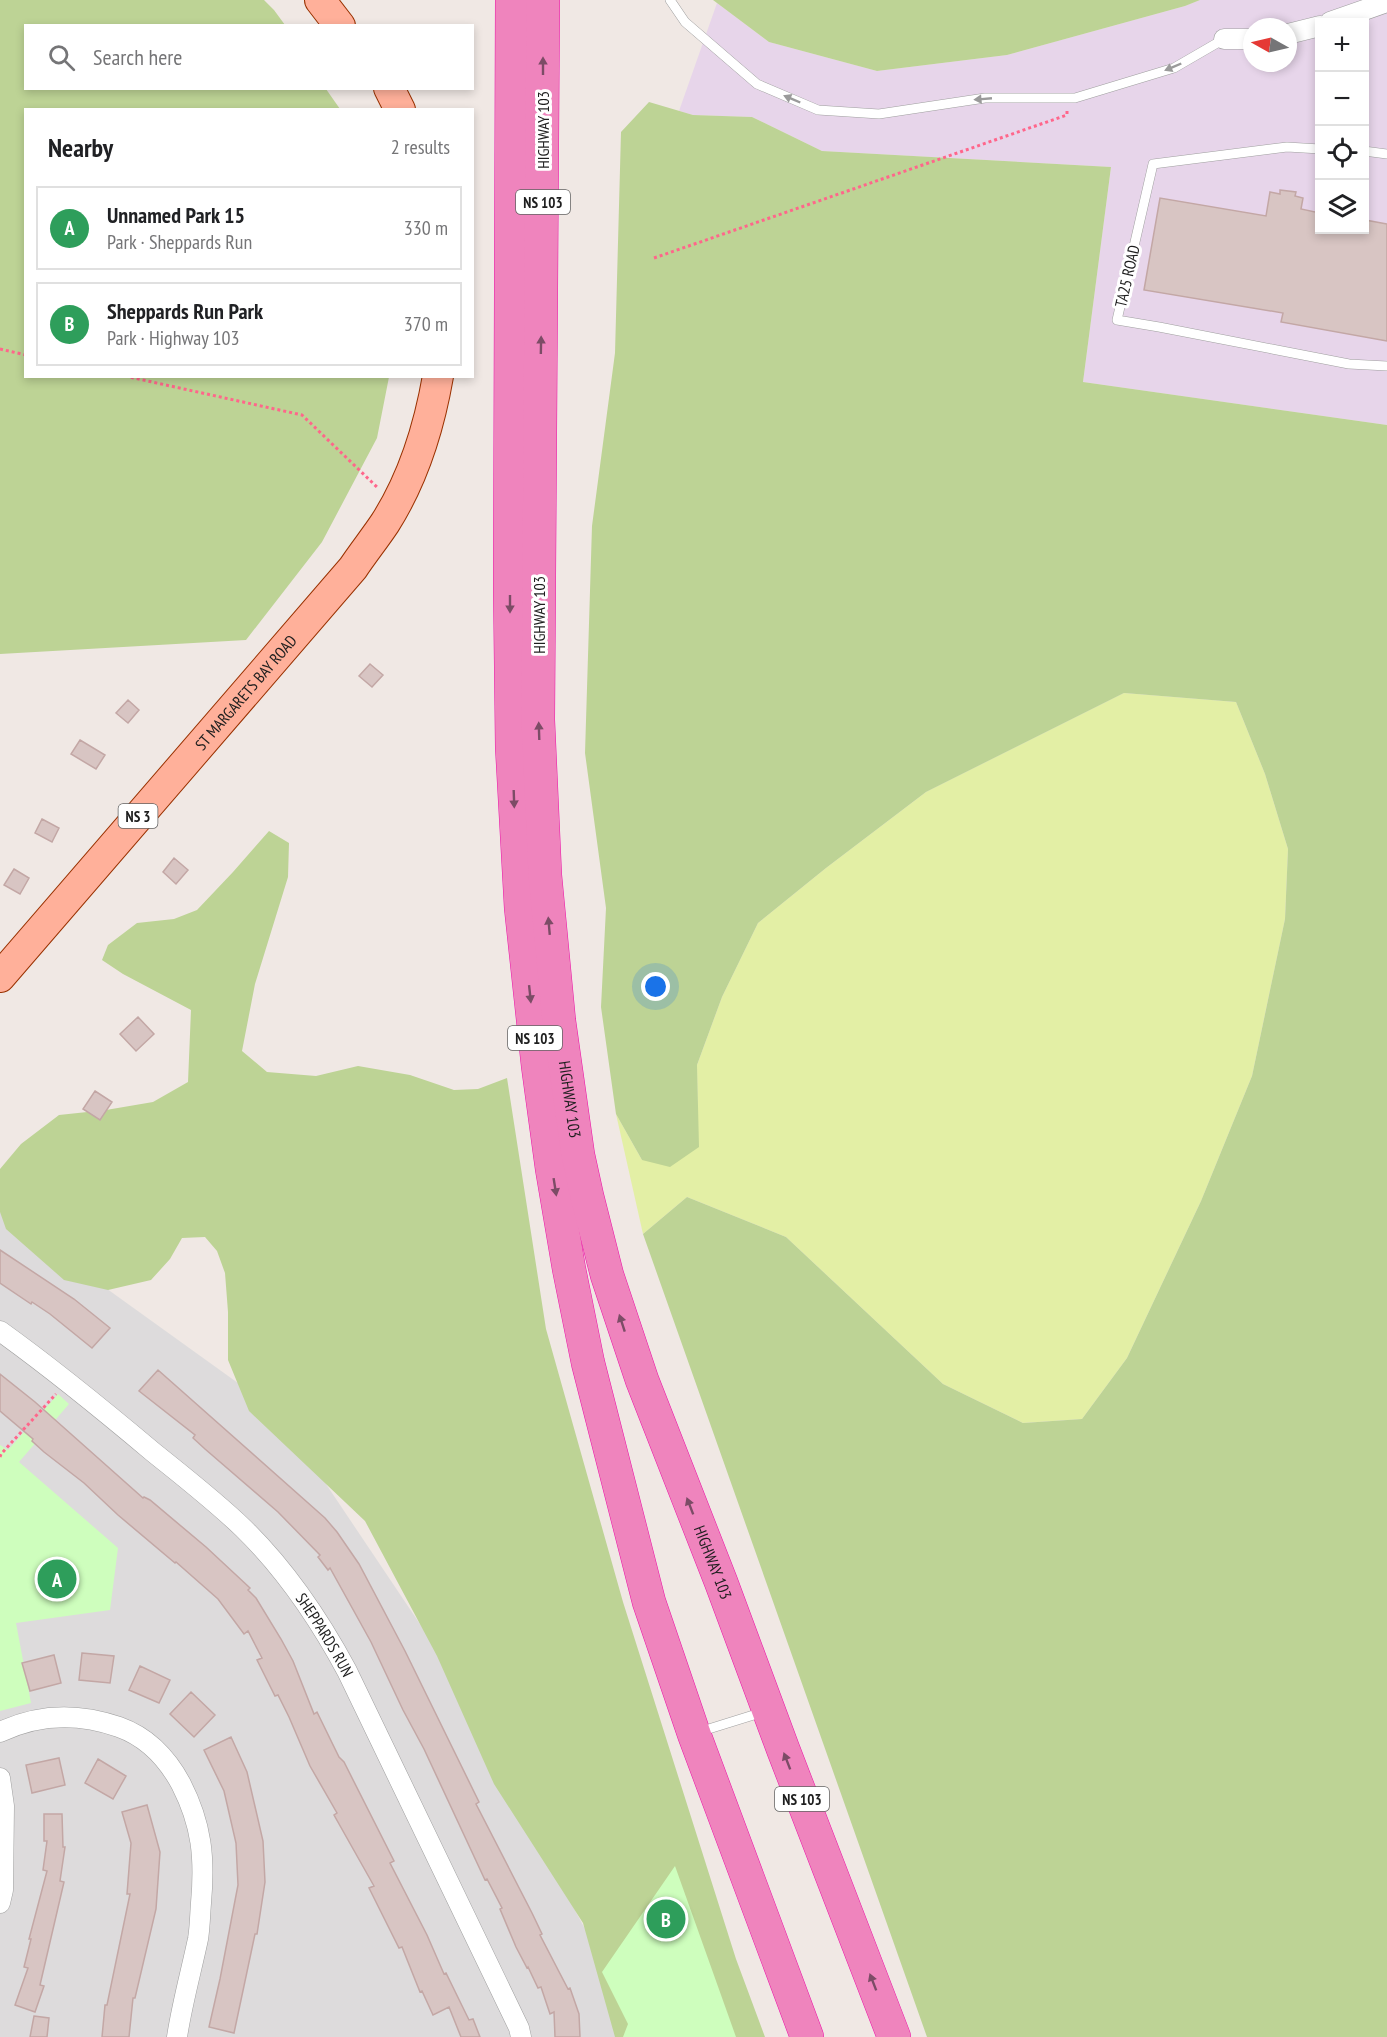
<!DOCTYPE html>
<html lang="en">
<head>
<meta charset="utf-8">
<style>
  :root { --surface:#fff; --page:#f2f2f2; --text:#202124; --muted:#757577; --line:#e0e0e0; --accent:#7c3aed }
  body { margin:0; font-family:"PT Sans Narrow",sans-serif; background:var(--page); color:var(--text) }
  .controls { position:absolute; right:18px; top:18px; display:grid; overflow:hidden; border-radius:0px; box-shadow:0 3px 9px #0003 }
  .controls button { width:54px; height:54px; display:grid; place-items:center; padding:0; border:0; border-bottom:2px solid var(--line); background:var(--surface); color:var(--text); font:30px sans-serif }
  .compass { position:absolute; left:1243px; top:18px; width:54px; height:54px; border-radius:50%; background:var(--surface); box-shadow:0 3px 9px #0003; rotate:278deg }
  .you { position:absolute; left:656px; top:987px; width:21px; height:21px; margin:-15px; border:4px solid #fff; border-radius:50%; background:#1a73e8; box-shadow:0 0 0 9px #1a73e833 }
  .badge { display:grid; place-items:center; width:39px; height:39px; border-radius:50%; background:var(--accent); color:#fff; font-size:20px; font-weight:700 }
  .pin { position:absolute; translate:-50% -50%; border:3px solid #fff; box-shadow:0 2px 6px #0006 }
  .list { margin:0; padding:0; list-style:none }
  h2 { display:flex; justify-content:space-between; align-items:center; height:78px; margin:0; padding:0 24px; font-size:26px }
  h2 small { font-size:20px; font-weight:400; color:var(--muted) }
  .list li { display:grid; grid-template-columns:39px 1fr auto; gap:18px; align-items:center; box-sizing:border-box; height:84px; margin:0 12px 12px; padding:0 12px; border:2px solid var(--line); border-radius:0px }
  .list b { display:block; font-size:22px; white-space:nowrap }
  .list p { margin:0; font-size:20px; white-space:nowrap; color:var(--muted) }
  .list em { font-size:20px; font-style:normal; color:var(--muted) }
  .icon { flex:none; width:33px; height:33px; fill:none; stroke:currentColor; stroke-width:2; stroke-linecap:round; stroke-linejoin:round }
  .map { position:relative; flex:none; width:1387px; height:2037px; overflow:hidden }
  .search { position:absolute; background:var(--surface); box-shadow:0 3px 9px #0003; left:24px; top:24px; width:450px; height:66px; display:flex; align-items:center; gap:15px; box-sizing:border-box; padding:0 21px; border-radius:0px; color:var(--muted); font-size:22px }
  .panel { position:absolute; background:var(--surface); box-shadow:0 3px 9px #0003; left:24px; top:108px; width:450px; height:270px; border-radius:0px }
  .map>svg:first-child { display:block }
  .residential { fill:#dddbdc }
  .industrial { fill:#e7d5ea; fill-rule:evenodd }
  .grass { fill:#e3efa5 }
  .forest { fill:#bdd395 }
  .park { fill:#cefebd }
  .building { fill:#d8c5c3; stroke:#c3a7a5; stroke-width:1.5 }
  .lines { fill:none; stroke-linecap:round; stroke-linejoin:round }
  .lane-casing { stroke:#9f9f9f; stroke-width:10 }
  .street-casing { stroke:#9f9f9f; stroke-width:21 }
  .primary-casing { stroke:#993100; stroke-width:32 }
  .highway-casing { stroke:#eb14a8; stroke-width:34 }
  .path { stroke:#ff668b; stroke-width:3; stroke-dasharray:3 3; stroke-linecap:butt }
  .lane { stroke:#fff; stroke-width:9 }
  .street { stroke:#fff; stroke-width:20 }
  .primary { stroke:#ffb09a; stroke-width:30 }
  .highway { stroke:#ef84bd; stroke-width:33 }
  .oneway { fill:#7c4c66 }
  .oneway2 { fill:#9a9a9a }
  .labels { text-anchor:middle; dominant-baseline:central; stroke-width:6; stroke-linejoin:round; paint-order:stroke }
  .shield { fill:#fff; stroke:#626262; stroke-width:1.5 }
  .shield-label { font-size:15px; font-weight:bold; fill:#1e1e1e }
  .street-label { font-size:16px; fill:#1e1e1e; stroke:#fff }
</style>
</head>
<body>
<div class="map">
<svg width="1387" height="2037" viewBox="0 0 1387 2037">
  <rect width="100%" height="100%" fill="#f0e8e4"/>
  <path class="residential" d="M0,1212L277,1411L434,1645L618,1991L634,2037H0Z"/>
  <path class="industrial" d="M1200,0H1387V425L1083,382L1111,167L822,151L752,117L693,115L679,111L717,3L769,42L877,71L1007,55L1185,6ZM1320,22H1364V230H1320ZM1252,27H1288V63H1252Z"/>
  <path class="grass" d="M1124,693L1236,702L1265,774L1288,849L1285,919L1252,1076L1201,1201L1127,1358L1082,1419L1023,1423L943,1384L786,1237L687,1197L643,1234L616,1114L642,1160L698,1147L697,1065L722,997L758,923L826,868L926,792Z"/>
  <path class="forest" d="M0,0H264L274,10L285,25L26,26V88L326,89L340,109L26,110V376L389,377L377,438L322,542L246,640L0,654Z
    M713,0H1200L1185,6L1007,55L877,71L769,42Z
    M649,102L693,115L752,117L822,151L1111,167L1083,382L1387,425V2037H927L643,1234L687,1197L786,1237L943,1384L1023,1423L1082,1419L1127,1358L1201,1201L1252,1076L1285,919L1288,849L1265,774L1236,702L1124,693L926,792L826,868L758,923L722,997L697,1065L699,1147L670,1167L642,1160L616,1114L601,1007L606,908L585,753L592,526L615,353L621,132Z
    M269,831L289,843L288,877L255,984L242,1051L267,1072L316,1076L358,1066L410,1075L454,1090L478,1089L507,1078L546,1329L623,1602L736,1959L765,2037H615L583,1923L494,1784L437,1656L365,1521L249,1411L228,1360V1312L225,1273L217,1251L205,1237L182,1238L170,1259L151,1280L108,1290L64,1280L6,1229L0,1212V1169L21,1144L59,1115L106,1110L153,1102L188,1082L191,1010L123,974L102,960L108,945L137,923L174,919L197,910L233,872Z"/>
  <path class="park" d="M58,1394L69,1404L19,1462L118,1548L110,1610L16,1623L31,1703L0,1711V1445L8,1450Z
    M675,1866L736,2037H623L628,2024L602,1972Z"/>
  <path class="building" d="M1280,190L1296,192L1295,196L1303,198L1301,209L1320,213V230H1365V220L1387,224V341L1281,322L1283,313L1144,290L1160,198L1266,216L1270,192L1280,194Z
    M370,664L383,675L372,687L359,676Z
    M128,700L139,710L128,723L116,713Z
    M80,740L105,755L96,769L71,754Z
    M42,819L59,828L52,842L35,833Z
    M174,858L188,870L176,884L163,872Z
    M14,869L29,878L20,894L4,885Z
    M138,1017L154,1034L136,1051L120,1034Z
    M95,1091L112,1102L100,1120L83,1109Z
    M0,1250L74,1299L110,1328L92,1348L50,1314L32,1302L31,1304L0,1283Z
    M158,1370L325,1518L337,1532L359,1564L405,1651L479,1802L476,1804L532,1913L542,1934L540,1935L568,1989L570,1988L579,2014L580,2037H555L554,2012L550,2014L541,1987L538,1988L528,1967L527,1968L516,1947L500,1909L502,1908L487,1879L485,1880L424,1749L403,1710L371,1642L330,1568L328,1570L318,1557L320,1555L278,1512L205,1449L193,1438L195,1435L139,1391Z
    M0,1374L35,1402L143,1498L144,1497L150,1500L206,1547L250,1588L248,1590L256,1598L281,1639L293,1661L314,1714L317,1712L339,1757L344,1762L394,1861L390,1863L427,1935L444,1974L446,1973L469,2020L473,2019L480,2037H461L449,2007L433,2015L422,1991L420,1992L402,1947L399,1948L369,1888L374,1886L334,1815L337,1813L310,1766L289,1717L278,1695L275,1696L257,1660L262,1658L248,1631L244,1634L218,1599L176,1562L175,1563L118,1515L84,1483L44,1452L32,1441L33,1439L0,1411Z
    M82,1653L114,1656L110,1683L79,1680Z
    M54,1655L61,1683L30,1691L22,1663Z
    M140,1666L170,1680L159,1703L129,1690Z
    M191,1692L215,1715L194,1737L170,1714Z
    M231,1737L247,1772L263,1841L265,1882L257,1934H255L234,2033L209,2027L220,1979L238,1885L236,1843L224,1791L204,1750Z
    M59,1758L65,1785L32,1793L26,1765Z
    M98,1759L126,1776L113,1799L85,1783Z
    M147,1805L160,1852L156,1909L135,1998H133L129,2037H102L105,2005H107L130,1894H127L131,1843L122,1812Z
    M44,1814H62L63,1847H65L60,1881L64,1882L40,1985L44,1986L35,2012L15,2005L28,1968L24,1967L31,1939H29L47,1871L43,1870L47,1841H44Z
    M34,2016L49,2018L47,2037H30Z"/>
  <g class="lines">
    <defs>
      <path id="lane" d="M670,0L685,22L757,84L818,110L879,114L985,98H1075L1174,68L1224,39
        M1320,149L1287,147L1153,164L1117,320L1159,327L1349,364L1387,366
        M1364,151L1387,154
        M699,1732L763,1712"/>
      <g id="street">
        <path d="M1330,22L1387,2"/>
        <path d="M1288,34L1320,26"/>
        <path d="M1224,39H1252"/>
        <path id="s1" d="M0,1331C53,1369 103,1410 153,1452C184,1477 215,1501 243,1528C286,1570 319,1619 347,1671L519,2028L521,2037"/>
        <path d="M0,1732C38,1714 79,1713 119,1727C147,1737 167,1758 181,1784C202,1825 205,1858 201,1903C200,1915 200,1927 198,1939C191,1972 182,2004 177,2037"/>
        <path d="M0,1778L4,1806L3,1890L0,1903"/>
      </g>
      <g id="primary">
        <path d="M320,0L340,26"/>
        <path d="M389,88L400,110"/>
        <path id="s2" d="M0,977L353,568C363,553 375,538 385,523C413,479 429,428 438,376"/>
      </g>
      <g id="highway">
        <path d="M512,0L510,586L512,747L521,908L538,1066L552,1169L569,1269L588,1363L649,1602L694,1734L807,2037"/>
        <path id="s3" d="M543,0L538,720L545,875L559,1021L578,1155L587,1196L607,1275L642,1380L721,1582L783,1749L894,2037"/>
      </g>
    </defs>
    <use href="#lane" class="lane-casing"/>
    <use href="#street" class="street-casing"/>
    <use href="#primary" class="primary-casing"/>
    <use href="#highway" class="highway-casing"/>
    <path class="path" d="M654,258L1067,115V110
      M0,349L26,355
      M125,376L302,415L378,488
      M0,1457L1,1454L56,1394"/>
    <use href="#lane" class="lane"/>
    <use href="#street" class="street"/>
    <use href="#primary" class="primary"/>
    <use href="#highway" class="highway"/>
  </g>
  <defs><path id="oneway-solid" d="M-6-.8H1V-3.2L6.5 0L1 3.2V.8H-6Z" transform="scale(1.5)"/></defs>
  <g class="oneway">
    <use href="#oneway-solid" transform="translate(543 66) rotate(-90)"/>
    <use href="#oneway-solid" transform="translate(541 345) rotate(-89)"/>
    <use href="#oneway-solid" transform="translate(510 604) rotate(90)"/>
    <use href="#oneway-solid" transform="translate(539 731) rotate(-92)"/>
    <use href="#oneway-solid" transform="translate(514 799) rotate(88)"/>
    <use href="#oneway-solid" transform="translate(549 926) rotate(-95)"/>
    <use href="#oneway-solid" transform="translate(530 994) rotate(84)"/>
    <use href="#oneway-solid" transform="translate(555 1187) rotate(81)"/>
    <use href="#oneway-solid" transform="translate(622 1323) rotate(-108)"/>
    <use href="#oneway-solid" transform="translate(690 1506) rotate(-111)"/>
    <use href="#oneway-solid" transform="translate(787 1761) rotate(-111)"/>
    <use href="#oneway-solid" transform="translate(873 1982) rotate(-111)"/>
  </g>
  <g class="oneway2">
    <use href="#oneway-solid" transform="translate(1173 67) rotate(157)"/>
    <use href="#oneway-solid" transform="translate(792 99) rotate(-157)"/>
    <use href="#oneway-solid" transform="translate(983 99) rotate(175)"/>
  </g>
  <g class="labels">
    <g class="shield">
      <rect x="516" y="190" width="54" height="24" rx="4.5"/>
      <rect x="118.5" y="804" width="39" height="24" rx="4.5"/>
      <rect x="508" y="1026" width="54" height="24" rx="4.5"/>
      <rect x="775" y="1787" width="54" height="24" rx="4.5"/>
    </g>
    <g class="shield-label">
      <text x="543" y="202">NS 103</text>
      <text x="138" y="816">NS 3</text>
      <text x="535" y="1038">NS 103</text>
      <text x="802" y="1799">NS 103</text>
    </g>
    <g class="street-label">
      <text transform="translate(543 130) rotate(-90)">HIGHWAY 103</text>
      <text transform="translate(1127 276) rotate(-77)">TA25 ROAD</text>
      <text transform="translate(539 615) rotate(-90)">HIGHWAY 103</text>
      <text stroke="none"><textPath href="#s2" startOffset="376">ST MARGARETS BAY ROAD</textPath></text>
      <text stroke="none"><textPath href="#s3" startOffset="1101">HIGHWAY 103</textPath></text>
      <text stroke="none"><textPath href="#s3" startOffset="1587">HIGHWAY 103</textPath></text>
      <text stroke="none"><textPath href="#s1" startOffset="448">SHEPPARDS RUN</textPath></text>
    </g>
  </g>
</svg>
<div class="controls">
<button>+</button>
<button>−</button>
<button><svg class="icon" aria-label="locate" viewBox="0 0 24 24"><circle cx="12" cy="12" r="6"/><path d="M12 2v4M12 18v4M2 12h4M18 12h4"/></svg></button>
<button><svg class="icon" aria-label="layers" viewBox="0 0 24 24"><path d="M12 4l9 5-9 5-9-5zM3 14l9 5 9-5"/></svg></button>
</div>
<svg class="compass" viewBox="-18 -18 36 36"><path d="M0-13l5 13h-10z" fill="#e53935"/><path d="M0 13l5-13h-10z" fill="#757577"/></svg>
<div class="you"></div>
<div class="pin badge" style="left:57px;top:1579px;background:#2e9e5b">A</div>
<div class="pin badge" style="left:666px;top:1919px;background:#2e9e5b">B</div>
<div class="search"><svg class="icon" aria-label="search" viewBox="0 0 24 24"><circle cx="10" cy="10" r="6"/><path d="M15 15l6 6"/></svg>Search here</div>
<section class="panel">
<h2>Nearby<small>2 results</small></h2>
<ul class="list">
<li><span class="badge" style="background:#2e9e5b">A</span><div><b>Unnamed Park 15</b><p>Park · Sheppards Run</p></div><em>330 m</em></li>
<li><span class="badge" style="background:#2e9e5b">B</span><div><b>Sheppards Run Park</b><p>Park · Highway 103</p></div><em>370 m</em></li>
</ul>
</section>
</div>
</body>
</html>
